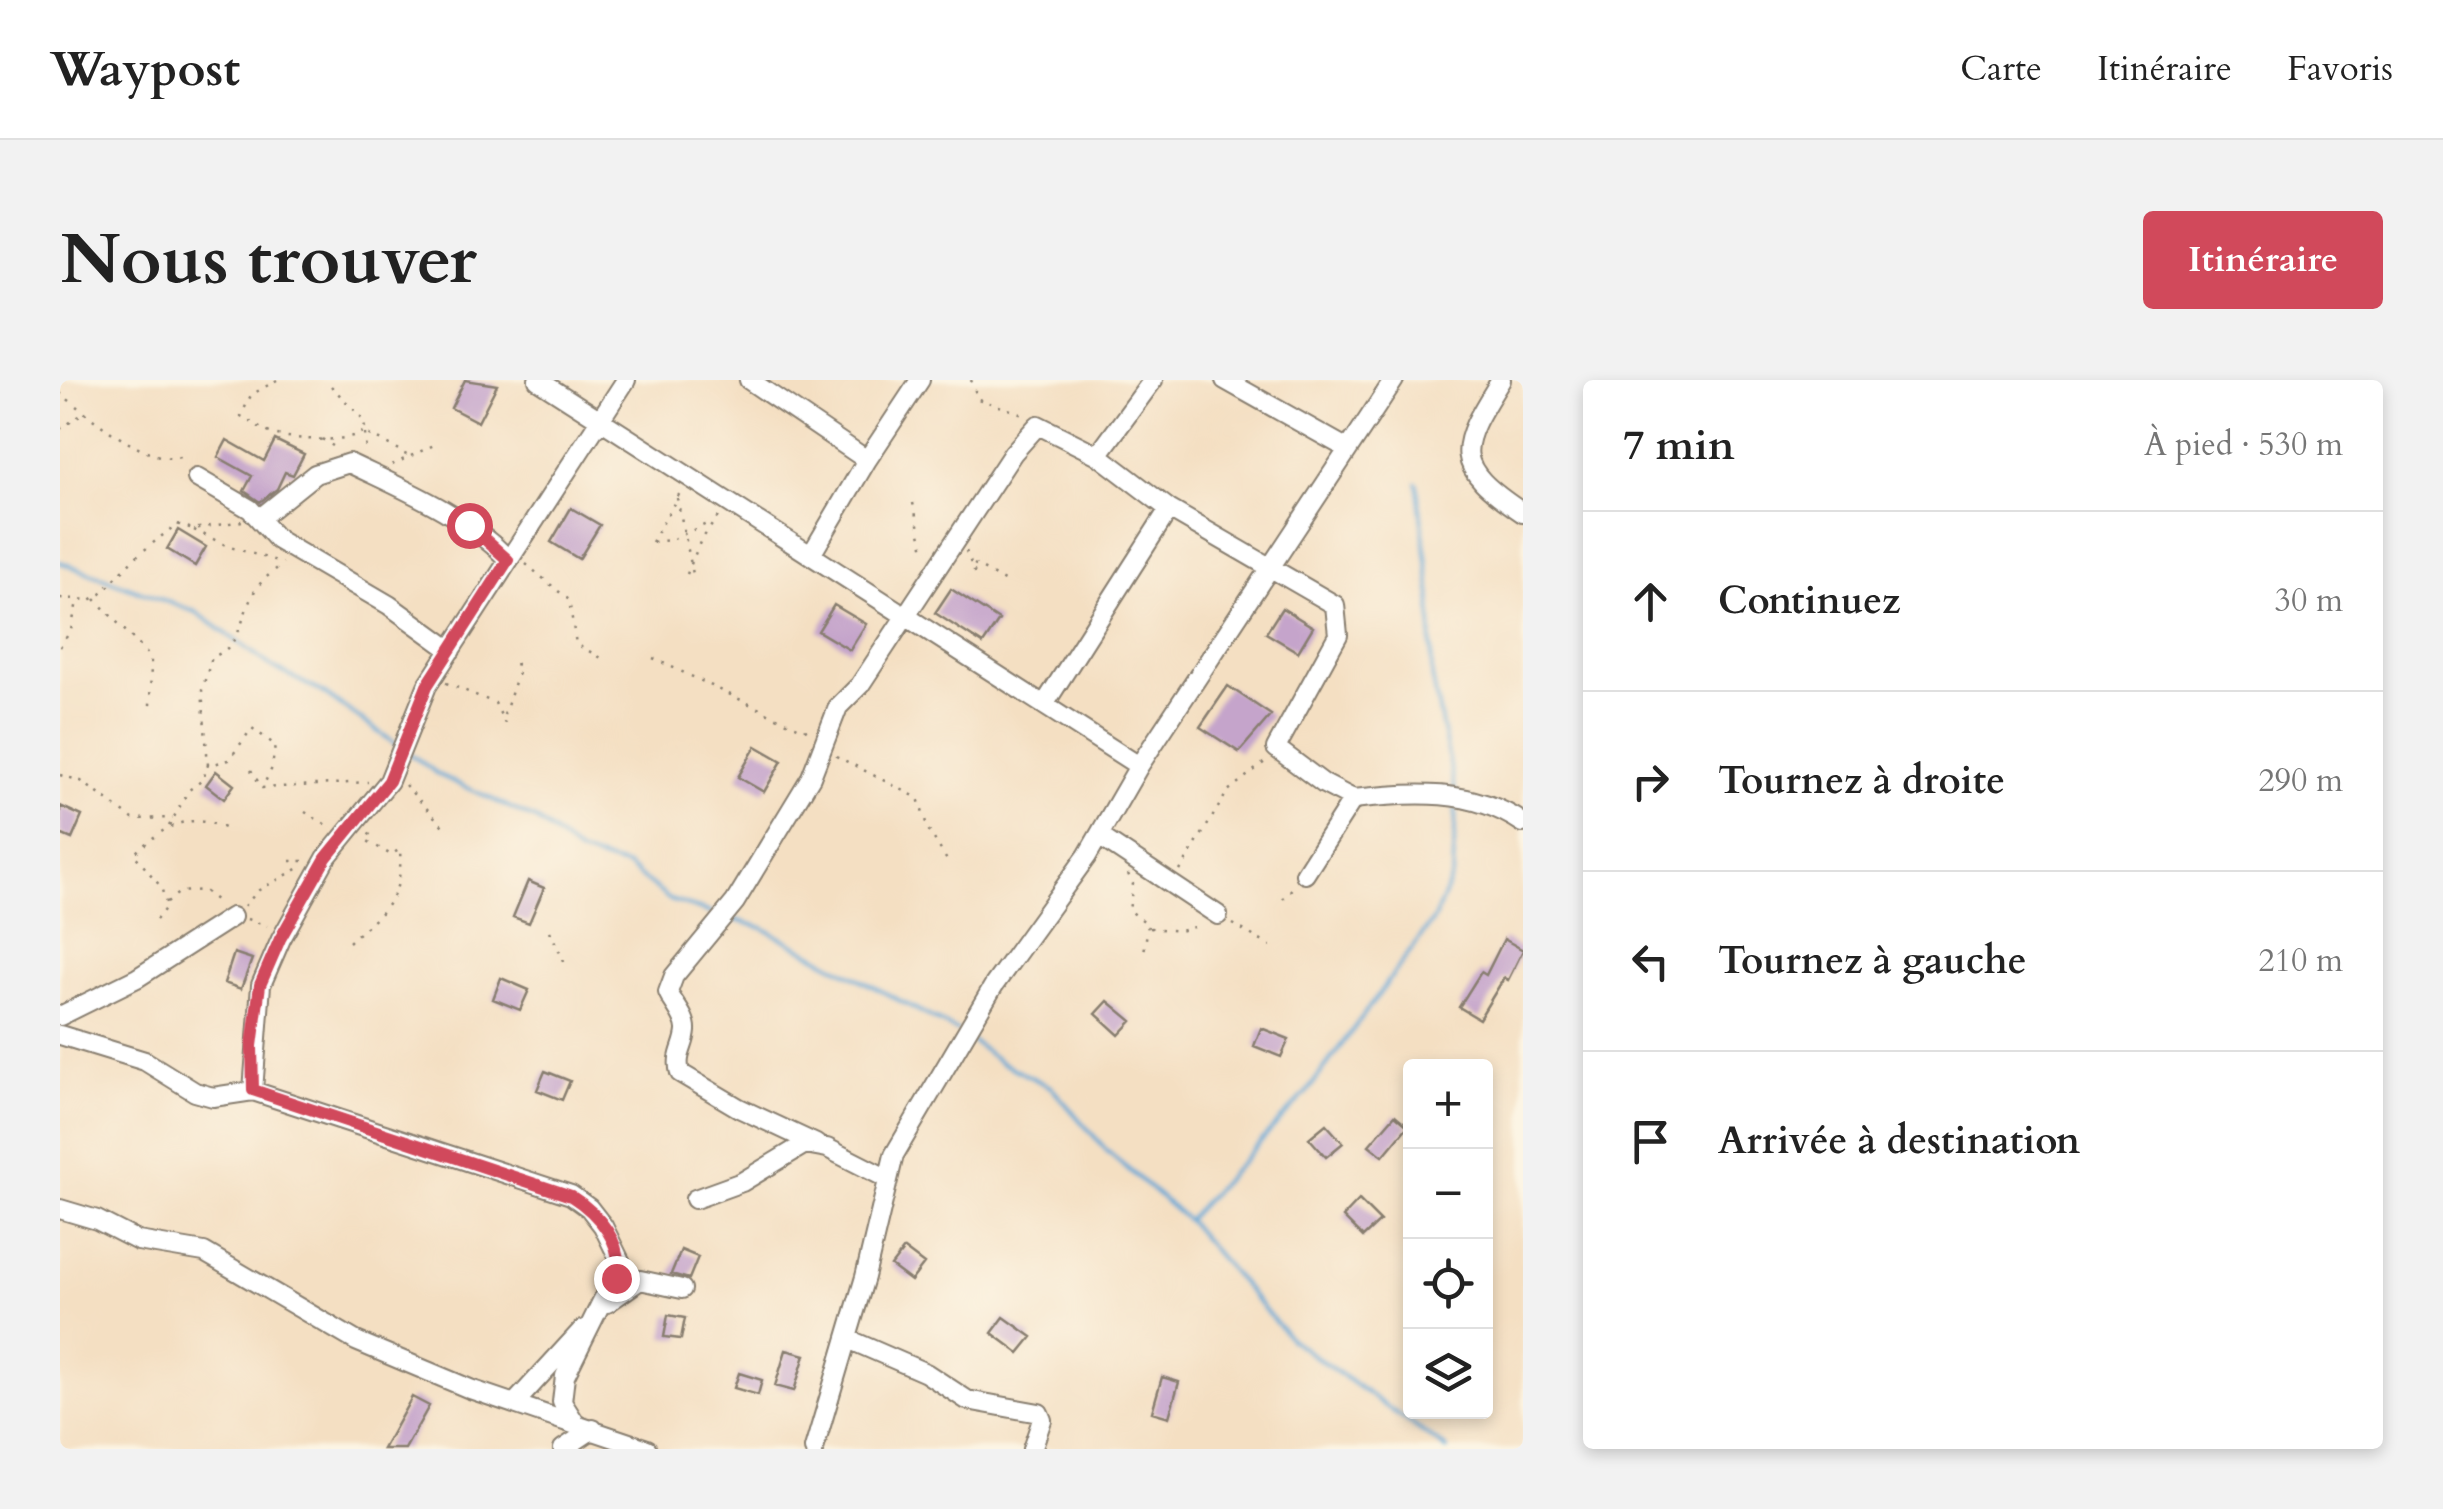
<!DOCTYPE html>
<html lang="fr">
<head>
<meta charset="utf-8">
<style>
  :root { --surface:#fff; --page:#f2f2f2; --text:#222; --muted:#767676; --line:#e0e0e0; --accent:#d1495b }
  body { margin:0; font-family:Cardo,serif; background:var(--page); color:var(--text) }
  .controls { position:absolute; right:30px; bottom:30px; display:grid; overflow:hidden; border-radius:10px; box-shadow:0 5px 15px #0003 }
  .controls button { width:90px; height:90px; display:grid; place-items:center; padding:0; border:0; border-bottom:2px solid var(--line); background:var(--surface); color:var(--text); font:50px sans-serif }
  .stop { position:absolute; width:30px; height:30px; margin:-22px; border:8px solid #d1495b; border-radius:50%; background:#fff }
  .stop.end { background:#d1495b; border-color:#fff; box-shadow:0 2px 10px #0008 }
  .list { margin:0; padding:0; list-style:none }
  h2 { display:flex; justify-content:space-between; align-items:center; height:130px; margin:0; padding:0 40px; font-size:42px }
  h2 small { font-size:32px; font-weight:400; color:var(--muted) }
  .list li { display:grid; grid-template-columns:65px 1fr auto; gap:30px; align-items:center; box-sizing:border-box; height:180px; padding:0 40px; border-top:2px solid var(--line) }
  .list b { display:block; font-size:38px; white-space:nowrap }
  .list em { font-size:32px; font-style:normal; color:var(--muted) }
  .icon { flex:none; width:55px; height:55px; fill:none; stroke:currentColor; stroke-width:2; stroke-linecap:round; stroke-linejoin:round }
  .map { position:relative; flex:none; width:1463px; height:1069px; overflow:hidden; border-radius:10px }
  header { display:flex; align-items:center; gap:60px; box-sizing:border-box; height:140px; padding:0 50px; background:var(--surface); border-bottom:2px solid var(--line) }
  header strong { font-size:48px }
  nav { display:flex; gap:55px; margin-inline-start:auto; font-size:35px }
  .intro { display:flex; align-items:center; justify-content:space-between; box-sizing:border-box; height:240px; padding:0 60px }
  h1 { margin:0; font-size:70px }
  .button { padding:25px 45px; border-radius:10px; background:var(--accent); color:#fff; font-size:35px; font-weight:700 }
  main { display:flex; gap:60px; padding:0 60px }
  aside { flex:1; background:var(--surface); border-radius:10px; box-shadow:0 5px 15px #0003 }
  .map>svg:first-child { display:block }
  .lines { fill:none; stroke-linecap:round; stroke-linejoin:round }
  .stream { stroke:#5fa6d6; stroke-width:4 }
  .building { fill:#c5a4cb }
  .minor-casing { stroke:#887e6f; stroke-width:22 }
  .path { stroke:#887e6f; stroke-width:2.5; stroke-dasharray:2.5 8; stroke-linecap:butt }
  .minor { stroke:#fff; stroke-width:18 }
  .route { stroke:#d1495b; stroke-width:12 }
</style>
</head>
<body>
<header>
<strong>Waypost</strong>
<nav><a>Carte</a><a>Itinéraire</a><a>Favoris</a></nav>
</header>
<div class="intro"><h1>Nous trouver</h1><a class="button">Itinéraire</a></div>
<main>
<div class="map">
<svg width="1463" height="1069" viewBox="0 0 1463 1069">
  <rect width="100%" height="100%" fill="#fcf5e5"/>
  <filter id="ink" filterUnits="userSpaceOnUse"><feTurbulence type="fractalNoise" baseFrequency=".01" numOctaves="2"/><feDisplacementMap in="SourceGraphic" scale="20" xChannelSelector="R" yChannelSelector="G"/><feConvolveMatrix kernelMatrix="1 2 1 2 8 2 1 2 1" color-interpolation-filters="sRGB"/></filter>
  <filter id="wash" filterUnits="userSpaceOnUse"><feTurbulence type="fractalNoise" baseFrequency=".0048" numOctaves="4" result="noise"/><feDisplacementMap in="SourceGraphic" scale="40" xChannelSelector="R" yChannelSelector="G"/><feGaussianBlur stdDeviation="2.25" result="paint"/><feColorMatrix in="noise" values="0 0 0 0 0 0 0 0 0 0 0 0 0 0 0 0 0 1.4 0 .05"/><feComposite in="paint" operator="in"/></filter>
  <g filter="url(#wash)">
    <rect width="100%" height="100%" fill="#f4dfc2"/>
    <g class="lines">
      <path class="stream" d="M1357,103L1371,214L1372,296L1395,410
        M0,182L136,232L214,288L262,312L337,365
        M349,373L379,395L477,440L519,473L568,487L610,520L655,534
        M669,538L703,548L897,651
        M909,659L940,682L991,707L1048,772L1127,840L1230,959L1387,1069
        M1127,840L1247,712L1374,539L1393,494L1396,424"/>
    </g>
    <g id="blocks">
      <path class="building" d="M405,0L437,5L418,42L391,28Z
        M167,60L204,81L215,60L244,74L233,95L225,92L217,109L200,122L184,111L192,96L158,77Z
        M511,128L540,145L519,179L491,162Z
        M118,150L146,167L135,186L107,169Z
        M891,209L939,240L923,264L875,233Z
        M774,225L806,244L790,270L758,251Z
        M1222,228L1253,247L1238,272L1206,253Z
        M1168,306L1211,335L1179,372L1140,347Z
        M696,366L722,381L704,412L678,397Z
        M156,391L174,405L164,419L146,405Z
        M0,426L22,436L12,459L0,454Z
        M468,501L484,508L469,543L453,537Z
        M1444,559L1463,570L1448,600L1444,598L1419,639L1399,627L1421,592L1426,595Z
        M174,573L192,579L181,609L164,603Z
        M441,598L469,610L460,630L433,619Z
        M1048,621L1072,641L1059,655L1036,634Z
        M1201,648L1229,659L1221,677L1194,666Z
        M485,691L510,701L502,720L477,710Z
        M1335,735L1348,746L1323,776L1309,765Z
        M1266,744L1283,763L1266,777L1249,758Z
        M1299,820L1320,841L1303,857L1283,837Z
        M844,869L864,884L851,901L831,886Z
        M621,870L638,877L629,899L611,894Z
        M608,935L625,938L621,959L604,957Z
        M944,937L972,957L959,973L932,953Z
        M726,970L745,975L734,1011L715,1006Z
        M679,993L702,1000L698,1015L674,1008Z
        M1102,997L1119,1002L1109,1037L1092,1032Z
        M352,1017L369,1026L345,1069H323Z"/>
    </g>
  </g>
  <g filter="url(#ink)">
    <use href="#blocks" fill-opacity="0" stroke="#887e6f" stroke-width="2.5"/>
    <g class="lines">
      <defs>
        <path id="minor" d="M478,0L1079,386
          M689,0L807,80L751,175
          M1093,0L1038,75L1109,129L1275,225L1278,255L1216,368L1264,404L1293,419
          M1165,0L1288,69
          M1441,0C1397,70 1391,85 1463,133
          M807,80L860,0
          M137,98L190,129L218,160L329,225L391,270
          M200,138L255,94L289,83C345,110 404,134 448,179
          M984,325L1109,129
          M1039,456L1158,535
          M1245,494L1293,419C1351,412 1413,408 1463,443
          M0,636L77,598L172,537
          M0,655L85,681L135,712L153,717L193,711L511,815L529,828L543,846L561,883L505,996L502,1022L514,1041
          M193,711L201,605L221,559L266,478L329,401L367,306L566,0
          M756,764L679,728L620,693C615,675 625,667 626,651C627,637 613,624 608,612L614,596L675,522L751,397L778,327L800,305L953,73L978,45L1038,75
          M635,819L682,802L745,764L767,768L826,798
          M0,829L37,840L78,861L144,872L296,961L410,1009L587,1069
          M547,923L580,900L622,909
          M788,959L866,993L907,1020L979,1033L982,1040L972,1069
          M454,1024L522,950
          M503,1069L533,1049
          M754,1069L805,897L834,775L934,605L1027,476L1079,386L1334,0"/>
      </defs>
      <use href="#minor" class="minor-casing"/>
      <path class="path" d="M217,0L191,15L181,36C192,42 205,53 217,55C240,60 286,64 306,50
        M911,0L918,19L966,35
        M271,6L302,38L307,54L346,73L343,81
        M0,13C26,34 86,85 120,77
        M0,49L24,33
        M305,54L306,75
        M262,59L276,68
        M332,85L376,64
        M617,118L633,194
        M853,123L865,174
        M134,150L170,167L220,182
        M592,162L621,111
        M593,162L611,160L651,142
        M906,171L917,199
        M466,184L509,220L516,264L545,280
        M914,184L949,204
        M627,194L640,162L659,135
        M0,218L30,220L41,214L73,179L117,144L133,149L182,141
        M35,219L91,278L90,327
        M0,267L11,250L17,222
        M593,278L744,350L751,348
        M386,303L435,323L446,346
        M444,335L459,290L455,281
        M776,376L858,418L868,449L888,482
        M148,385L142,310L152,277C185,266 180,229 199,205C205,197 216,190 223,183
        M191,390L202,408L308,402
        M0,395L21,401L73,439L113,438
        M345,405L383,446
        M245,432L268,446
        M109,446L129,410L144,399L146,386L169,380L192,348L215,365L212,388L202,408
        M230,481H247
        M1120,491L1168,411L1206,381
        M1068,494L1073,504L1069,530L1088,544L1084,573
        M1223,519L1234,506
        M107,522L120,512L143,510L161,524
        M184,526L199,510L243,486
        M187,539L207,546
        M96,540L107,526L101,507L74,474C102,448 126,431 164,448
        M1173,544L1210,566
        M1090,548L1120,551L1140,545
        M490,551L506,586
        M289,562C324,529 343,523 340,469L331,475L306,460L311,452"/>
      <use href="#minor" class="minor"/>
    </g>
  </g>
  <g class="lines" filter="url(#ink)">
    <path class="route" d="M409,145L448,180L367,306L329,401L266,478L220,559L200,605L192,666L193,710L511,816C538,833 566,865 556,898"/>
  </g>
</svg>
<div class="controls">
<button>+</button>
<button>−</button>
<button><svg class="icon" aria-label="locate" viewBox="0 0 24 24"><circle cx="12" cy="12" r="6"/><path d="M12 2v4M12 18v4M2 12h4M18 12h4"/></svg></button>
<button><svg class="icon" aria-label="layers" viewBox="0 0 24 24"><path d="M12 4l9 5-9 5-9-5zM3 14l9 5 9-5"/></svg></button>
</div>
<div class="stop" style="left:409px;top:145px"></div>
<div class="stop end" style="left:556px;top:898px"></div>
</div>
<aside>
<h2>7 min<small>À pied · 530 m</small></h2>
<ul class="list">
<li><svg class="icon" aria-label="ahead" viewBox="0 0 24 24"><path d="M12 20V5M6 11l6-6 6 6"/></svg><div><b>Continuez</b></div><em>30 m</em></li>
<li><svg class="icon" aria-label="right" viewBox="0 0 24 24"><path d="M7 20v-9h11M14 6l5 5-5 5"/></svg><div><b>Tournez à droite</b></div><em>290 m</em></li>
<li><svg class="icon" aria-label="left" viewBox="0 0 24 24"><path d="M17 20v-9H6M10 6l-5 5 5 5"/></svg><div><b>Tournez à gauche</b></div><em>210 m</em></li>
<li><svg class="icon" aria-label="arrive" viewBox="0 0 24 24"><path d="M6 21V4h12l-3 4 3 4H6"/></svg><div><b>Arrivée à destination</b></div></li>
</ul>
</aside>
</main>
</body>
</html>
